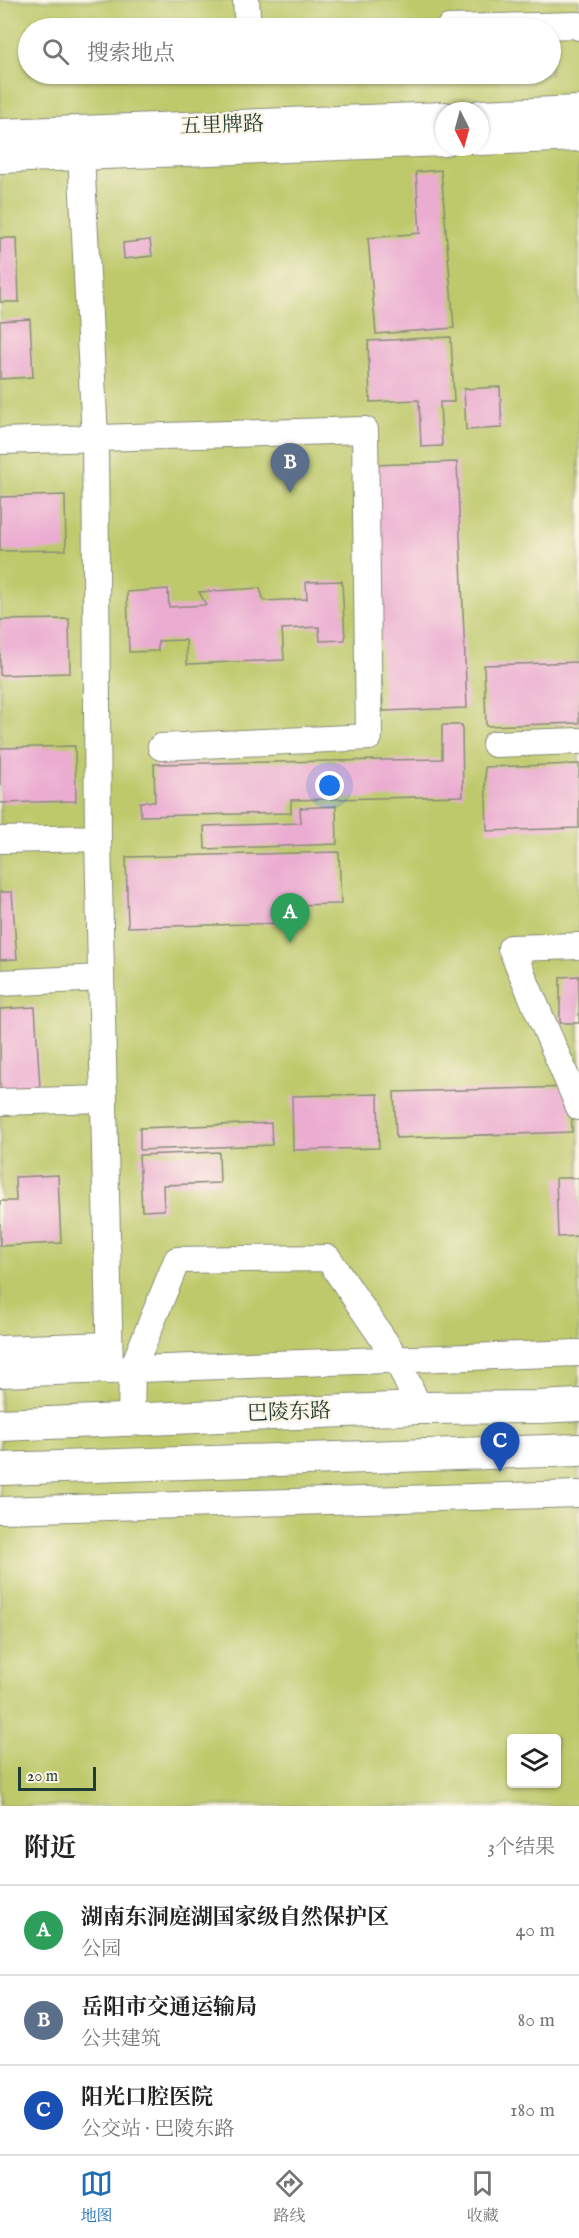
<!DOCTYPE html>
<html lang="zh">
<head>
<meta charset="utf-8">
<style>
  :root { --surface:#fff; --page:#f6f6f6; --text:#222; --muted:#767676; --line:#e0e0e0; --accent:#1f6fb2 }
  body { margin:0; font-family:"IM FELL English","Noto Serif SC",serif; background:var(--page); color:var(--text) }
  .controls { position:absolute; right:18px; bottom:18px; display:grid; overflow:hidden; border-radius:6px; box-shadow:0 2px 4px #0004 }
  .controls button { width:54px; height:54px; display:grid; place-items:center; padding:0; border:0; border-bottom:2px solid var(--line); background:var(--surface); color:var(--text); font:30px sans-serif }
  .compass { position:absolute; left:435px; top:102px; width:54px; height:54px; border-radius:50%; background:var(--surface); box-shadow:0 2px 4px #0004; rotate:174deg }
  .scale { position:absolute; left:18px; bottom:15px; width:78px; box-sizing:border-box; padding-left:6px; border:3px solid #1f3d34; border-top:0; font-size:16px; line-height:21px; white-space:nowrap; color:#1f3d34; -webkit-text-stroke:4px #fcf5e5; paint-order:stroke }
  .you { position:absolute; left:330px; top:786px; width:21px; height:21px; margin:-15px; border:4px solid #fff; border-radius:50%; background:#1a73e8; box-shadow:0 0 0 9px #1a73e833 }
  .badge { display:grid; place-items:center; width:39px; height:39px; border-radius:50%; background:var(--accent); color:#fff; font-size:20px; font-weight:700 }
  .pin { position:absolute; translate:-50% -50px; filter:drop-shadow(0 2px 3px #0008) }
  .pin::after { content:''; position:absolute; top:32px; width:21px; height:18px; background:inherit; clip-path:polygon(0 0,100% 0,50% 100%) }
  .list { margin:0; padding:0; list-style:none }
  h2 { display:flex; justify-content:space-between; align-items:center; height:78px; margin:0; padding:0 24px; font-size:26px }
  h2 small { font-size:20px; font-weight:400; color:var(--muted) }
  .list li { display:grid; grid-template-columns:39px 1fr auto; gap:18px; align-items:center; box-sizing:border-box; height:90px; padding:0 24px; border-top:2px solid var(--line) }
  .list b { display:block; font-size:22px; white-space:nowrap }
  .list p { margin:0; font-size:20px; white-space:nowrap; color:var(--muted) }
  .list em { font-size:20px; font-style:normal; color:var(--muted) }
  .icon { flex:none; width:33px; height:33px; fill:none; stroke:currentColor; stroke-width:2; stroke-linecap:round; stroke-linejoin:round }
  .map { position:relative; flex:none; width:579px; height:1806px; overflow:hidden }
  .search { position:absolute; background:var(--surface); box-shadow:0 2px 4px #0004; left:18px; right:18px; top:18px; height:66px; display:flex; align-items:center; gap:15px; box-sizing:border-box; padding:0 21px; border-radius:33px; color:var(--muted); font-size:22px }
  .sheet { height:348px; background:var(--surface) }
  nav { display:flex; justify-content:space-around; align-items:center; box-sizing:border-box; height:84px; border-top:2px solid var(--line); background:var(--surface); font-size:16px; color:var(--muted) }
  nav a { display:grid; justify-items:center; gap:3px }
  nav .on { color:var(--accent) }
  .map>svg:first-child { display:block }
  .green { fill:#bdc96b; stroke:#6e8350; stroke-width:1.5; fill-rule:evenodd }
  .building { fill:#ebacd1 }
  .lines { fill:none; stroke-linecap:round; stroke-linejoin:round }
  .minor-casing { stroke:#8a8c78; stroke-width:28 }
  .major-casing { stroke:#8a8c78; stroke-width:34 }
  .minor { stroke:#fff; stroke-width:26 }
  .major { stroke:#fff; stroke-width:32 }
  .labels { text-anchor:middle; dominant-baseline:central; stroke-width:4.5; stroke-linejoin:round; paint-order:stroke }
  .street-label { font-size:21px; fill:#1f3d34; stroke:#fcf5e5 }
</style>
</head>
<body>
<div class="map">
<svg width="579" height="1806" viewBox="0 0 579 1806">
  <rect width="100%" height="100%" fill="#fcf5e5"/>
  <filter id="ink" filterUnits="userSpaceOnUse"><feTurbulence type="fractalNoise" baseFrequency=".0167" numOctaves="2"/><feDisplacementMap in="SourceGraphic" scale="12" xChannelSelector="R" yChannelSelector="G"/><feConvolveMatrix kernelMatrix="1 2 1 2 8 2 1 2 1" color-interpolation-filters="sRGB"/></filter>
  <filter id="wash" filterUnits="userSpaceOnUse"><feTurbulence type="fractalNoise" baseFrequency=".008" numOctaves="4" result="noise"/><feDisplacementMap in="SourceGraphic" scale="24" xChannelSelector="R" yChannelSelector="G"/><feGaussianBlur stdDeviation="1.35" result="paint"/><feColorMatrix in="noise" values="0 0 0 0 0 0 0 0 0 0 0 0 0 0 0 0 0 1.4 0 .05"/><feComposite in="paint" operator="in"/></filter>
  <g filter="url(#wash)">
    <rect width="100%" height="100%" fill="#f4dabd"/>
    <path class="green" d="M0,0H579V1806H0ZM28,28H550V74H28ZM444,111H480V147H444ZM512,1738H556V1784H512Z"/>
    <g id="blocks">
      <path class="building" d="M441,170L454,328L376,334L368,238L420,233L416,172Z
        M0,238H17L19,302H0Z
        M150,240L152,256L124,259L123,243Z
        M30,319L33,377L0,379V321Z
        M451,337L454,402H440L442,446L421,447L419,400L370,402L368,341Z
        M500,387L502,428L466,430L464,389Z
        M457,462L467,708L383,711L373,465Z
        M65,495L66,550L0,551V497Z
        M342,581L345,640L320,641L319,627L282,629L284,660L187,664L186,640L158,641V651L129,652L127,592L168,589L169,607L206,605L199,592L260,588L264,601L307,599L306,582Z
        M69,619L70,673L0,675V620Z
        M579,662V723L486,726L484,665Z
        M442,725H462L463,796L291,800V813L141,816L140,802H155L154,764L442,759Z
        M75,746L76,801L0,803V748Z
        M579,764V828L487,831L485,767Z
        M336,806L337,844L205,849L204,826L301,823L300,808Z
        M339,852L341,904L292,905L293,923L128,927L126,857Z
        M0,892H12L17,959L0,960Z
        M579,976V1023H560V977Z
        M35,1007L40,1087L0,1090V1009Z
        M571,1087L572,1132L396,1138L394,1092Z
        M378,1094L379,1148L293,1150L292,1096Z
        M271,1123L272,1145L140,1150V1128Z
        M219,1152L220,1183L163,1185L164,1210L142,1211L139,1155Z
        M58,1175L61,1243L0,1246V1201H16L15,1177Z
        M556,1178H579V1236L558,1237Z"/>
    </g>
  </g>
  <g filter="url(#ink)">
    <use href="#blocks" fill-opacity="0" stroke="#8a8c78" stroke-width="1.5"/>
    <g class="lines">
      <defs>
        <path id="minor" d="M246,0L248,28
          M449,28L579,25V27
          M81,154L95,438L98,838L110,1371
          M0,441L365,430L369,737L161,747
          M495,744L579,741
          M0,840L98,838
          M579,946L511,948L579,1107
          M0,983L101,978
          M0,1102L103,1099
          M0,1349L109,1345
          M0,1374L579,1353
          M131,1418L132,1370L177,1260L328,1258L398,1361L419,1408
          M0,1510L579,1494"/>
        <path id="major" d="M480,116L579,112
          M0,135L444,118
          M480,139L579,135
          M0,157L444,140
          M0,1425L419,1408L539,1407L579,1405
          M0,1469L579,1450"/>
      </defs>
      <use href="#minor" class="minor-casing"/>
      <use href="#major" class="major-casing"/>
      <use href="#minor" class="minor"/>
      <use href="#major" class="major"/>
    </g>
  </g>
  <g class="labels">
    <g class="street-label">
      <text transform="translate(222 126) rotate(-2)">五里牌路</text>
      <text transform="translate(289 1413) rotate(-2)">巴陵东路</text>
    </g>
  </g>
</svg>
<div class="controls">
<button><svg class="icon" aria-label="layers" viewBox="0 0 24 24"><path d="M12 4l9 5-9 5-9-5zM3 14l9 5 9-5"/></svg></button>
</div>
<svg class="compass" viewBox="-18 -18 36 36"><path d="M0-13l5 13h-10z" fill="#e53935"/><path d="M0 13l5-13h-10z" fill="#767676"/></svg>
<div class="scale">20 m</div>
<div class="you"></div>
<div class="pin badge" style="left:290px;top:943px;background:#2e9e5b">A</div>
<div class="pin badge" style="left:290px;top:493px;background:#5c6f8a">B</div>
<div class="pin badge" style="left:500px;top:1472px;background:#1a4fb4">C</div>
<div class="search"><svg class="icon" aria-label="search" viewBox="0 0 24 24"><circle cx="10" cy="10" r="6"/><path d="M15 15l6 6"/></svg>搜索地点</div>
</div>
<section class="sheet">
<h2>附近<small>3个结果</small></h2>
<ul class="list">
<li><span class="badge" style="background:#2e9e5b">A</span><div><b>湖南东洞庭湖国家级自然保护区</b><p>公园</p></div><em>40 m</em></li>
<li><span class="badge" style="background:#5c6f8a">B</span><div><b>岳阳市交通运输局</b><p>公共建筑</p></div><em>80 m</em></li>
<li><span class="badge" style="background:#1a4fb4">C</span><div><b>阳光口腔医院</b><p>公交站 · 巴陵东路</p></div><em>180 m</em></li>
</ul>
</section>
<nav>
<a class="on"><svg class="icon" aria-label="map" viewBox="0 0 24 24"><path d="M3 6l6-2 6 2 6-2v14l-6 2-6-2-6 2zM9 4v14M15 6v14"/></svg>地图</a>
<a><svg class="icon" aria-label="directions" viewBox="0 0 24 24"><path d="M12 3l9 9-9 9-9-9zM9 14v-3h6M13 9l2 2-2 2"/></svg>路线</a>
<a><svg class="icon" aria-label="saved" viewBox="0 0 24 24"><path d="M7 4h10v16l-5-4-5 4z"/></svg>收藏</a>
</nav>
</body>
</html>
